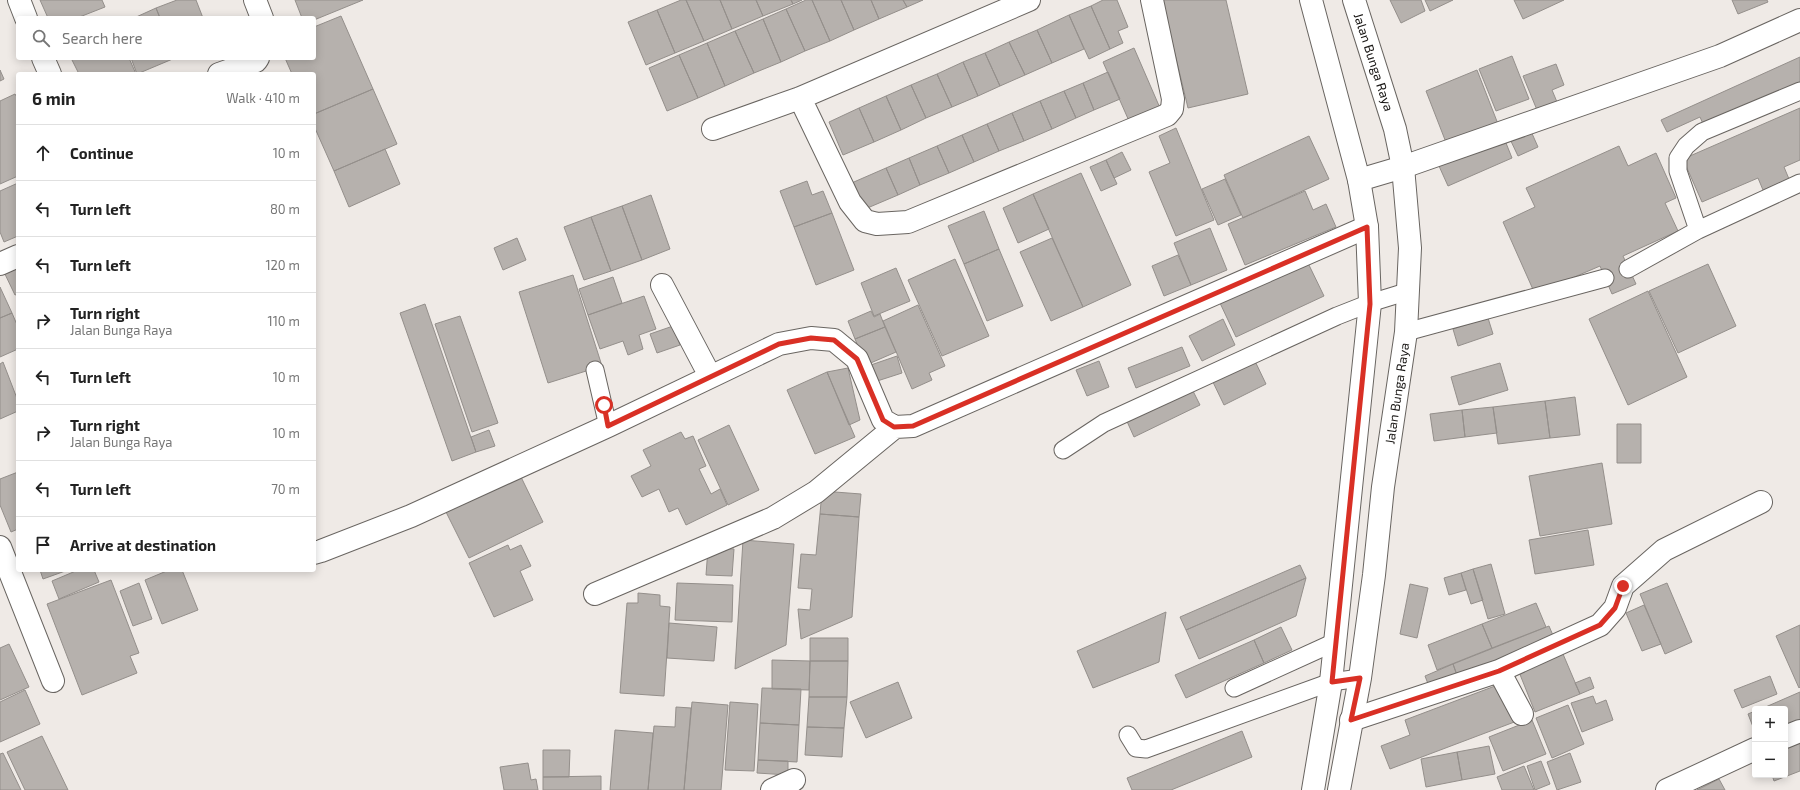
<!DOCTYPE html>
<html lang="en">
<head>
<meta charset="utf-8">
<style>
  :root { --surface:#fff; --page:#f6f6f6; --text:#222; --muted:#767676; --line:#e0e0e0 }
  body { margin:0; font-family:"Exo 2",sans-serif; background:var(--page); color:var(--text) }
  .controls { position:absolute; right:12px; bottom:12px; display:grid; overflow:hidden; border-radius:4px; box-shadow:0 2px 10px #0003 }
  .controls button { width:36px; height:36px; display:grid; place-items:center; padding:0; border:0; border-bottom:1px solid var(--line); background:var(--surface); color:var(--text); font:20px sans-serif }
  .stop { position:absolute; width:12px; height:12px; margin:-9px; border:3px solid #d93025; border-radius:50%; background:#fff }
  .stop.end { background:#d93025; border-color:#fff; box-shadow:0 1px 4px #0008 }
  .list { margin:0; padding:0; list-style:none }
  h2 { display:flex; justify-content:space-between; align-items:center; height:52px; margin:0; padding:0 16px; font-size:17px }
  h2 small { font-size:13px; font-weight:400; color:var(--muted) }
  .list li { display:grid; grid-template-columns:26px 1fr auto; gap:12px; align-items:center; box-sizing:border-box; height:56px; padding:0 16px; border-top:1px solid var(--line) }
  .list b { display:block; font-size:15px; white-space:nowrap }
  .list p { margin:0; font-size:13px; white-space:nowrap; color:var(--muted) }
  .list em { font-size:13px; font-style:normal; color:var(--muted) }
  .icon { flex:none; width:22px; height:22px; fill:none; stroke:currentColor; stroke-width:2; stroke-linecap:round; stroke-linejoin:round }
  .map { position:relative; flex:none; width:1800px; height:790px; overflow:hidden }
  .search { position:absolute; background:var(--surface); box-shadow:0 2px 10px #0003; left:16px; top:16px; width:300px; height:44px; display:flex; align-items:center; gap:10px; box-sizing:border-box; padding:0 14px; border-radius:4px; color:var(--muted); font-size:15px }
  .panel { position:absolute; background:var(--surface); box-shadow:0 2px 10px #0003; left:16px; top:72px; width:300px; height:500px; border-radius:4px }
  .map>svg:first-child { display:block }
  .building { fill:#b6b1ad; stroke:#948f8b }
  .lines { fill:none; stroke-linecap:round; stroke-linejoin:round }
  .lane-casing { stroke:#696561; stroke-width:19 }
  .street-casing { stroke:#696561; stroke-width:24 }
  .primary-casing { stroke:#696561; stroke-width:24 }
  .lane { stroke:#fff; stroke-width:17 }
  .street { stroke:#fff; stroke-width:22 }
  .primary { stroke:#fff; stroke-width:22 }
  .route { stroke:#d93025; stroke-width:5 }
  .labels { text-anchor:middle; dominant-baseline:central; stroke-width:3; stroke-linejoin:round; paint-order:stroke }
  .street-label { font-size:13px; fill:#181614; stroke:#fff }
</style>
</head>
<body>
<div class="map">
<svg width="1800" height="790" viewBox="0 0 1800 790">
  <rect width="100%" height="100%" fill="#efeae6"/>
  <path class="building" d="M40,0H102L105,7L77,18H48Z
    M177,0H196L203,18H160L156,8Z
    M295,0H363L314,20V18H302Z
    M681,0H686L704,41L675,53L657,10Z
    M686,0H720L732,29L704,41Z
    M720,0H756L763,16L732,29Z
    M756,0H791L793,4L763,16Z
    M791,0H802L793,4Z
    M806,0H812L830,41L805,51L786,9Z
    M812,0H841L854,30L830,41Z
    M841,0H871L879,19L854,30Z
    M871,0H903L907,7L879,19Z
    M903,0H923L907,7Z
    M1103,0H1117L1128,27L1118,31L1123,43L1110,49L1091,6Z
    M1162,0H1226L1248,94L1188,108Z
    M1390,0H1421L1425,11L1401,23Z
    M1425,0H1453L1430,11Z
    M1514,0H1564L1523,19Z
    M1732,0H1767L1768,2L1738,14Z
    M1091,6L1110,49L1089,59L1069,15Z
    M156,8L160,18H134Z
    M786,9L805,51L781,62L763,19Z
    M657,10L675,53L646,65L628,22Z
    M1069,15L1084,49L1052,63L1037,30Z
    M341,16L373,89L314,114V74H292L285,58H314V27Z
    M763,19L781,62L754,73L735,31Z
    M1037,30L1052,63L1025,75L1009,42Z
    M735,31L754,73L725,86L707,43Z
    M1009,42L1025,75L1000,86L985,53Z
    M707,43L725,86L698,98L679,55Z
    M1134,48L1160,108L1129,121L1103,62Z
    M985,53L1000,86L978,96L963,62Z
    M679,55L698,98L667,111L649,68Z
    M1512,56L1529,99L1496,111L1479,69Z
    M1800,57V83L1704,126L1700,117L1667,132L1661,120Z
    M71,58H129L136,74H79Z
    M131,58H175L137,74Z
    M963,62L978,96L952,107L937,74Z
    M1556,64L1564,85L1552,90L1557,102L1537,110L1523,76Z
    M0,70L4,79L0,81Z
    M1477,70L1498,124L1447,145L1426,91Z
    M1108,72L1120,99L1094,110L1083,83Z
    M937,74L952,107L926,118L911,85Z
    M1083,83L1094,110L1076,118L1064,91Z
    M911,85L926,118L901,130L886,96Z
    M373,89L397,144L334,171L314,126V114Z
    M1064,91L1076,118L1052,129L1040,101Z
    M15,94L18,99V176L0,184V101Z
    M886,96L901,130L874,142L859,108Z
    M1040,101L1052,129L1024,141L1012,113Z
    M859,108L874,142L843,155L829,122Z
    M1800,108V160L1784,167L1789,179L1763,190L1758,178L1702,202L1683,159Z
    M1012,113L1024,141L999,151L987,124Z
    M987,124L999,151L974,162L962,135Z
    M1176,128L1214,220L1176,236L1149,172L1170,163L1159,136Z
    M1530,129L1538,147L1518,156L1509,137Z
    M962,135L974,162L949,173L937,146Z
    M1309,136L1329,179L1243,218L1224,175Z
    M1504,138L1512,158L1448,186L1439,166Z
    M937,146L949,173L920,185L909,158Z
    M1619,146L1628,166L1656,153L1676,198L1665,203L1678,231L1623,256L1636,284L1612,294L1600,266L1535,294L1503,222L1535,207L1526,188Z
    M385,149L400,184L349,207L334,171Z
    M1122,152L1131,170L1114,178L1106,160Z
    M909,158L920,185L898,195L886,168Z
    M1106,160L1117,184L1101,191L1090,167Z
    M886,168L898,195L858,212L847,185Z
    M1081,173L1131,285L1083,307L1033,194Z
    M1225,179L1241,215L1218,225L1202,189Z
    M807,181L812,195L823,191L832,213L794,227L780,191Z
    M18,183V236L4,242L0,232V191Z
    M1305,191L1313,210L1326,204L1336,227L1245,265L1228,224Z
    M1033,194L1049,229L1018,243L1003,208Z
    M651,195L670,249L642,260L622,206Z
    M622,206L642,260L611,271L591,217Z
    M984,211L999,249L964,264L948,226Z
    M832,213L854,270L816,285L794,227Z
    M591,217L611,271L584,280L564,227Z
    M1210,228L1227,270L1191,285L1174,243Z
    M517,238L526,260L503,270L494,248Z
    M1052,238L1083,307L1051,321L1020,252Z
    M999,249L1023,306L987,321L964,264Z
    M1178,255L1191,285L1164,296L1152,266Z
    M955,259L989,336L942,356L908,280Z
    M1307,261L1324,296L1236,337L1220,303Z
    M18,263V294L15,295L3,270Z
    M1708,264L1736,326L1678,353L1649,291Z
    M896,268L910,301L874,316L861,283Z
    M573,275L602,366L548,383L519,292Z
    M613,277L622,303L588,315L579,289Z
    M0,287L12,313L0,318Z
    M1648,291L1687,377L1628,405L1589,319Z
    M644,296L656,329L639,335L643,349L628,355L623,341L600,349L588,315Z
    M425,304L476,452L452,461L400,313Z
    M918,305L945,366L929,373L932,380L912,389L883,321Z
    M871,311L874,317L880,314L885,327L855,339L848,321Z
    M12,313L18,327V349L0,357V318Z
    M460,316L498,423L472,432L435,324Z
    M1488,318L1493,334L1458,346L1453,329Z
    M1223,319L1235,345L1202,361L1189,336Z
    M673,326L680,345L657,353L650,334Z
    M885,327L896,352L866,365L855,339Z
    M1182,347L1190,366L1136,388L1128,368Z
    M897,356L902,373L871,383L865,367Z
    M1253,357L1266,384L1224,405L1211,378Z
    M1099,361L1109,387L1087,396L1076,370Z
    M3,362L18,401V411L0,419V364Z
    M1500,363L1508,390L1459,405L1451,377Z
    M848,368L860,420L849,425L827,372Z
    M827,372L855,437L815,454L787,390Z
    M1190,385L1200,405L1134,437L1125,417Z
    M1575,397L1580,435L1550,438L1545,401Z
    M1545,401L1550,438L1498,444L1493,407Z
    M1493,407L1497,433L1465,437L1462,410Z
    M1462,410L1465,437L1434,441L1430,414Z
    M1617,424H1641V463H1617Z
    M729,425L759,490L728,505L698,440Z
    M489,430L495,446L476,452L471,437Z
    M681,432L685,439L693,436L706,466L699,469L711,494L720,489L727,505L686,525L678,508L669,512L659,489L642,497L631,476L651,466L643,450Z
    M1602,463L1612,524L1540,536L1529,476Z
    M18,472V529L11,532L0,505V479Z
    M521,477L543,522L469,558L446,512Z
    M822,491L861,494L859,517L820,514Z
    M820,514L859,517L852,617L801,639L798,609L810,610L812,589L798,588L801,554L816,555Z
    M1588,530L1594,565L1535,574L1529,540Z
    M743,540L794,544L786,645L735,669Z
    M508,545L510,550L521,545L531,566L520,571L533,600L494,617L469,563Z
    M708,548L734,549L732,576L706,575Z
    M1491,564L1505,614L1488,619L1473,569Z
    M1300,565L1306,578L1186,630L1180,617Z
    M1473,569L1483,600L1471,604L1461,573Z
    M40,570H68L43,579Z
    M78,570H94L99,582L59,599L52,581Z
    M169,570H182L198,610L162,624L145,580Z
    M1461,573L1466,590L1449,595L1444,578Z
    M1306,578L1296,616L1199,659L1186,630Z
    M111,580L139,653L130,656L137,673L82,695L47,604Z
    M139,583L152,619L133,626L120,591Z
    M677,583L733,585L732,622L675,620Z
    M1667,583L1692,642L1665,654L1640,594Z
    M1410,584L1428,588L1417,638L1400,634Z
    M638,593L660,595V606L670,607L664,696L620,693L627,603H638Z
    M1536,603L1546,627L1492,648L1482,624Z
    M1644,605L1661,644L1642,651L1626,613Z
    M1166,612L1159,662L1093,688L1077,651Z
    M669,623L717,627L714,661L667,658Z
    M1482,624L1492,648L1437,670L1428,645Z
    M1800,625V687L1799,688L1776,636Z
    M1549,626L1555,640L1458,678L1453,664Z
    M1281,627L1292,650L1264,663L1254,640Z
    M810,638H848V661H810Z
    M1254,640L1264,663L1186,698L1175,675Z
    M9,644L29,687L0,700V648Z
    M1563,654L1580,694L1535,712L1519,672Z
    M772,660L810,661L809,690L772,689Z
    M810,661H848L847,697H809Z
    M1453,664L1458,678L1430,689L1425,676Z
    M1770,676L1777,694L1742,708L1734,690Z
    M1590,677L1594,688L1580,694L1575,683Z
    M898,682L912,718L866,738L850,702Z
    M1503,683L1517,721L1390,769L1381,746L1410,735L1405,720Z
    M762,688L801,689L799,725L760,723Z
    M25,690L40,724L0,742V702Z
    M1800,692V727L1785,734V709H1761Z
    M1593,696L1596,704L1606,700L1613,720L1582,732L1571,703Z
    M809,697H847L844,728L807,727Z
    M692,702L728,705L721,790H684Z
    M730,702L758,704L754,771L725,770Z
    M1568,705L1584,744L1552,758L1536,718Z
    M676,707L691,708L684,790H648L654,726L675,727Z
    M1755,711V732L1748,714Z
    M1532,720L1546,754L1503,771L1489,737Z
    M760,723L799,725L797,762L758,760Z
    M807,727L844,728L842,757L805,755Z
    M615,730L653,733L648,790H610Z
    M1242,731L1252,757L1171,790H1132L1127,778Z
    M1800,735V771L1774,781L1772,775H1785V740Z
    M42,736L68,790H25L7,752Z
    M1489,746L1495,774L1462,780L1457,752Z
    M543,750H570L569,777H543Z
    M1457,752L1462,780L1426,787L1421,759Z
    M3,753L21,790H0V754Z
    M1570,753L1581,782L1557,790L1547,762Z
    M758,760L788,761V775L757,773Z
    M1541,761L1550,784L1535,790L1527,766Z
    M528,763L531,780L536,779L538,790H504L500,767Z
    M1524,766L1534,790H1502L1497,777Z
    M601,776V790H543V777Z
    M1719,779L1725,790H1697Z"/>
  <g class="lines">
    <defs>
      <path id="lane" d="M1698,230L1678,171V158L1686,146L1702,132L1800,91
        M1628,269L1698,230L1800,183
        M1406,332L1605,278
        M595,370L608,426
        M1063,450L1104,423L1337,316L1370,303L1409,291
        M1234,688L1335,642
        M1128,735L1136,748L1146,749L1331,682L1360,678"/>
      <path id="street" d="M19,0L26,18
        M255,0L262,18
        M43,58L50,74
        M219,74L256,61L258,58
        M800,98L850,202L865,221L877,224L908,222L1167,115L1172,109L1173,99L1152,0
        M713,129L800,98L1029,0
        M1359,180L1403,167L1720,56L1800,20
        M0,264L18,256
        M662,285L710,376
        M0,547L53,681
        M314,553L321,551L411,516L608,426L779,344L811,338L834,340L857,359L883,420L895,427
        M595,594L773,518L816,492L895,427L913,426L1367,227
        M1499,671L1522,714
        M1351,720L1499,671L1600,625L1615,608L1623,586L1664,550L1761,502
        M1785,737L1800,731
        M772,790L794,780
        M1667,790L1755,749"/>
      <g id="primary">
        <path d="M1311,0L1359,180L1367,227L1370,303L1331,682L1313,790"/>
        <path id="s1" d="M1339,790L1360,678L1374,575L1383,487L1406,332L1410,248L1403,167L1395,129L1354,0"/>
      </g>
    </defs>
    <use href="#lane" class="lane-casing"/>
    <use href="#street" class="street-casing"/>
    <use href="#primary" class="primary-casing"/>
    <use href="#lane" class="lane"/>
    <use href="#street" class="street"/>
    <use href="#primary" class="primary"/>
  </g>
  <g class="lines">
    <path class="route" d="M604,405L608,426L779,344L811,338L834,340L857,359L883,420L894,427L913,426L1367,227L1370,304L1332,682L1360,678L1351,720L1499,671L1600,625L1615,608L1623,586"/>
  </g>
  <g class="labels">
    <g class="street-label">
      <text transform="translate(1374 62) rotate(72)">Jalan Bunga Raya</text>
      <text stroke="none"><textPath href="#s1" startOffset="401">Jalan Bunga Raya</textPath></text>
    </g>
  </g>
</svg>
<div class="controls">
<button>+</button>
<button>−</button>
</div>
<div class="stop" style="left:604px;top:405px"></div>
<div class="stop end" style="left:1623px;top:586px"></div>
<div class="search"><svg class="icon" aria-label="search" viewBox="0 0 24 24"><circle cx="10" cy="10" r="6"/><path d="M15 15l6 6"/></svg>Search here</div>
<section class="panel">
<h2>6 min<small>Walk · 410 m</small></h2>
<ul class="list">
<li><svg class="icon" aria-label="ahead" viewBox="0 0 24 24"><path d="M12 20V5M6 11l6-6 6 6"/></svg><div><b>Continue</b></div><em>10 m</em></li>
<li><svg class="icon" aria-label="left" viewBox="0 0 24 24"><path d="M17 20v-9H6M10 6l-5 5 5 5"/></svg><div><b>Turn left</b></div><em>80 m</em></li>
<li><svg class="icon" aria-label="left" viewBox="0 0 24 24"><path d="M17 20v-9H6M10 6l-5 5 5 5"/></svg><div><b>Turn left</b></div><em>120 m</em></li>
<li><svg class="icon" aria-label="right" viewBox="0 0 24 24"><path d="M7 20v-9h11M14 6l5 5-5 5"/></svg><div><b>Turn right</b><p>Jalan Bunga Raya</p></div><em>110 m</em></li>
<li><svg class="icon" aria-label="left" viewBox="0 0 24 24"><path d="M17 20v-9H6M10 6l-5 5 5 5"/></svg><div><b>Turn left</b></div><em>10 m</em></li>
<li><svg class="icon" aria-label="right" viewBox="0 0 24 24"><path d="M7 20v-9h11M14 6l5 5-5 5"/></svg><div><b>Turn right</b><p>Jalan Bunga Raya</p></div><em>10 m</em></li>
<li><svg class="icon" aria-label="left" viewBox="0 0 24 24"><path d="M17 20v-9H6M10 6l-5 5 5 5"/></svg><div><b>Turn left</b></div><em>70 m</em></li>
<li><svg class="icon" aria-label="arrive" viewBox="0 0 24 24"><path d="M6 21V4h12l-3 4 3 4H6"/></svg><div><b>Arrive at destination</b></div></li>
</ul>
</section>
</div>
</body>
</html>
